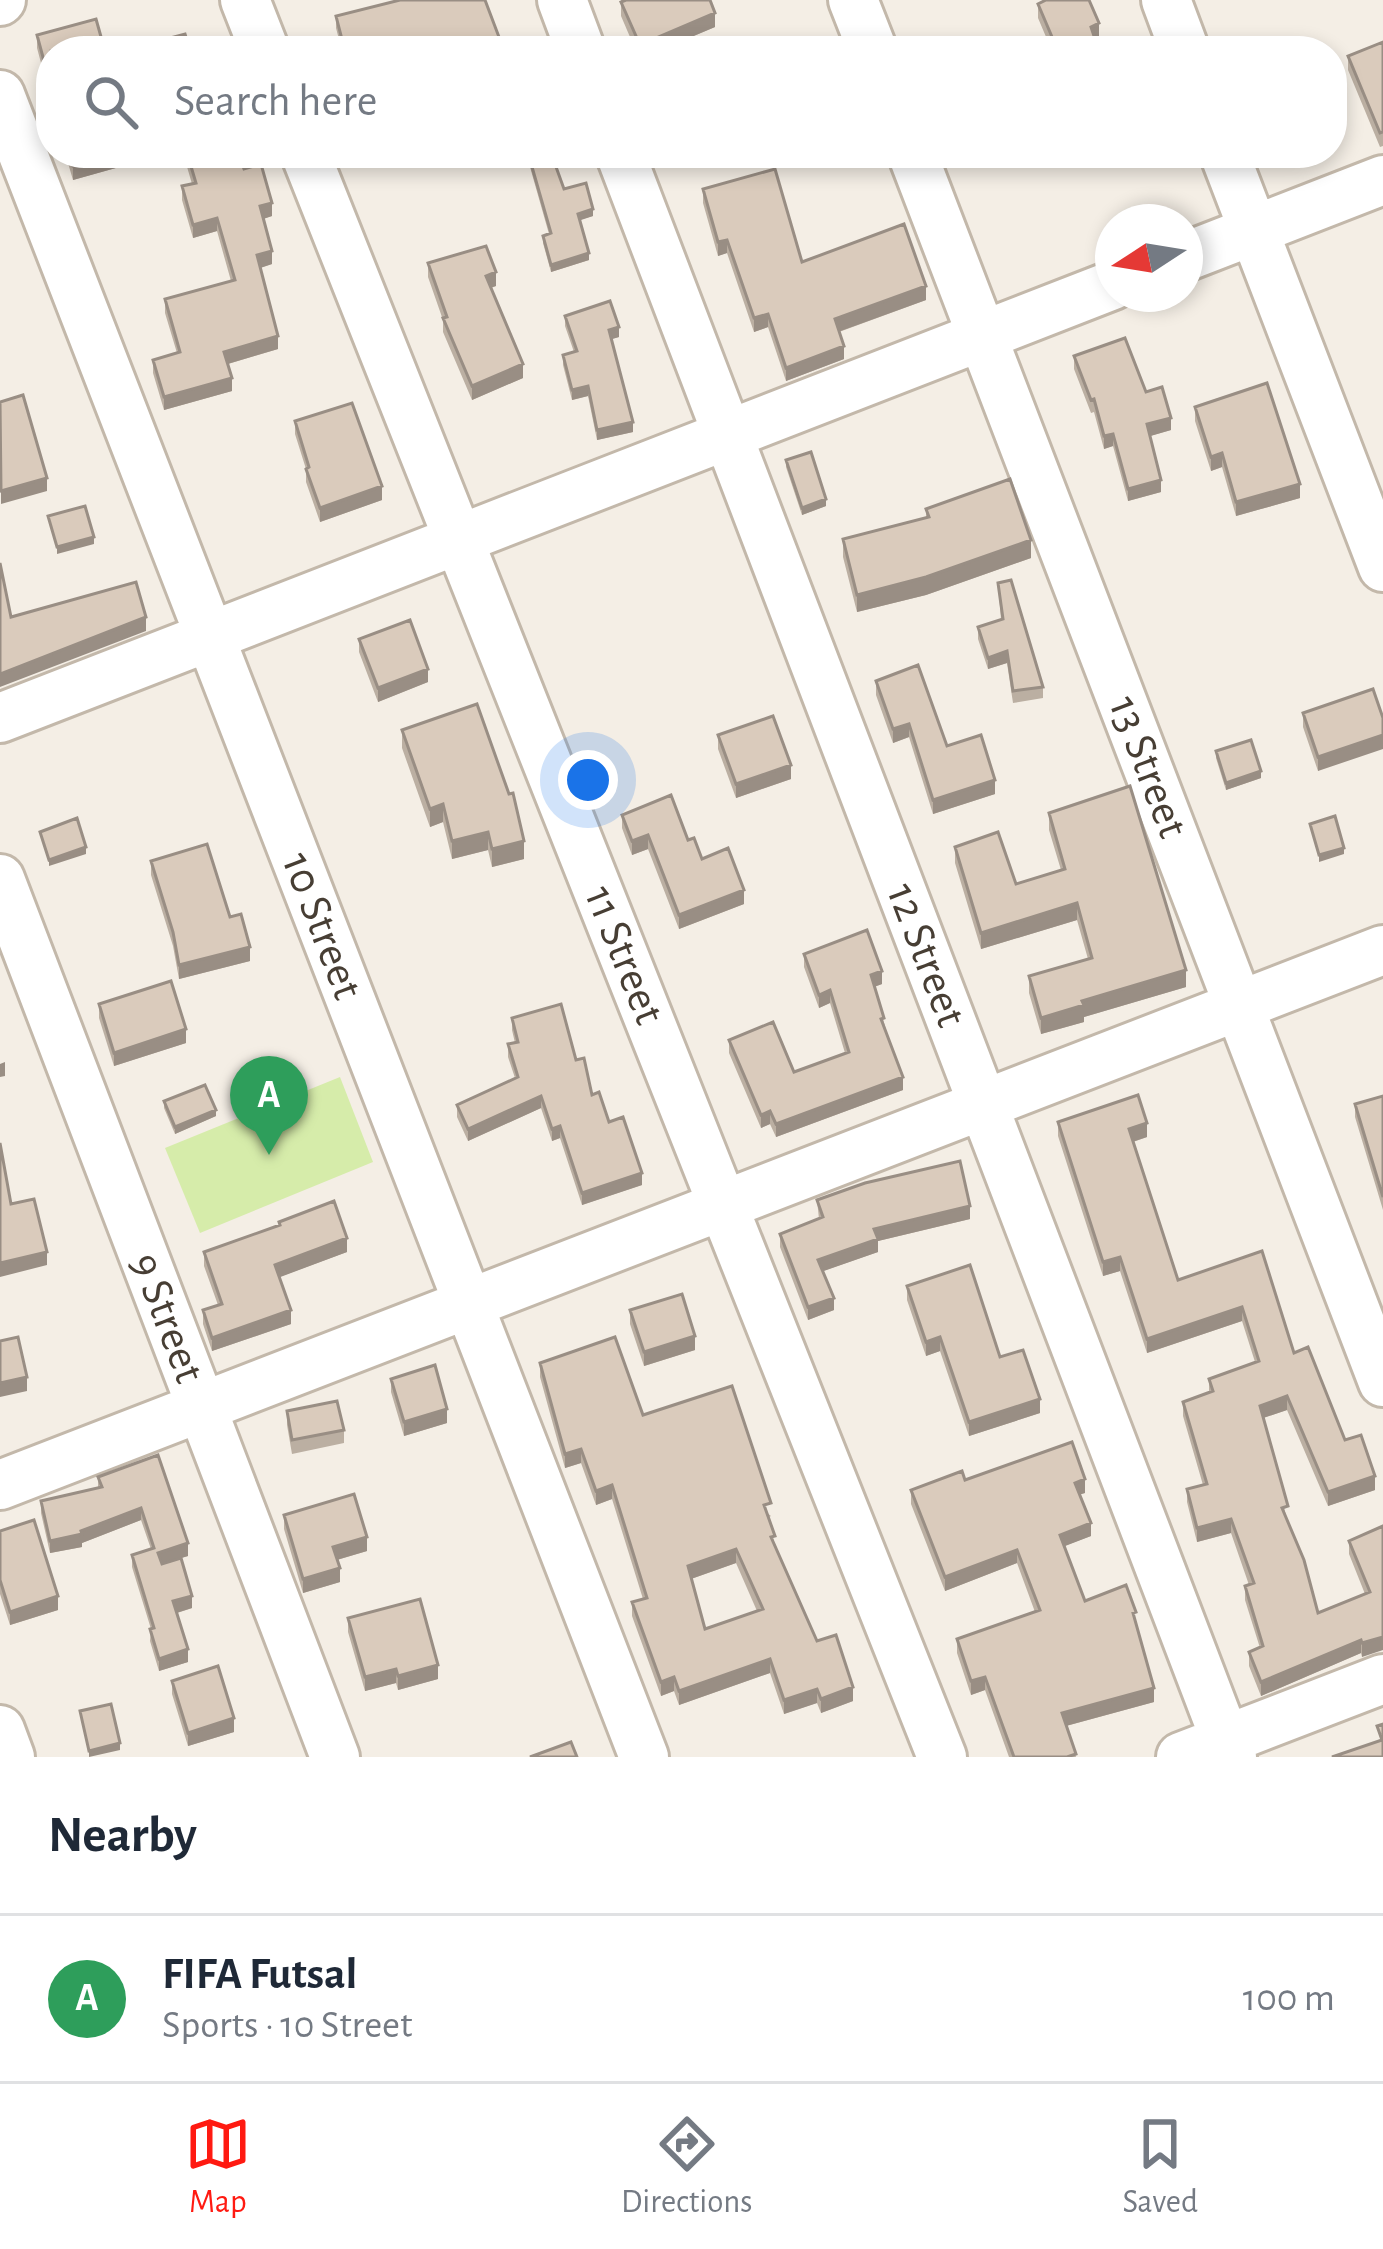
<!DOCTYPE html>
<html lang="en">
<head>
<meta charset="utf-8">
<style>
  :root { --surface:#fff; --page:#f2f2f3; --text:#1f2937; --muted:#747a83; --line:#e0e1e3; --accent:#ff1a11 }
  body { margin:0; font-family:"Alegreya Sans",sans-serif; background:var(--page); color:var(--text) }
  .compass { position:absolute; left:1095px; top:204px; width:108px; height:108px; border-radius:50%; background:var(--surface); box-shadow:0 6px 18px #0003; rotate:258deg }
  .you { position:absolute; left:588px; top:780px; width:42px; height:42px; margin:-30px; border:9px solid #fff; border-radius:50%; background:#1a73e8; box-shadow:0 0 0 18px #1a73e833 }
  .badge { display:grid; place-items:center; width:78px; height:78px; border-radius:50%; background:var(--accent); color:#fff; font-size:39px; font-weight:700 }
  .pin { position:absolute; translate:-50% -99px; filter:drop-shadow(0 3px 6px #0008) }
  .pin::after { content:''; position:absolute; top:63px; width:42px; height:36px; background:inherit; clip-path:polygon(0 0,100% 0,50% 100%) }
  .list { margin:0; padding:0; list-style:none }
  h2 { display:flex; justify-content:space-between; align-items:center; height:156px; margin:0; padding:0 48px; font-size:51px }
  h2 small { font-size:39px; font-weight:400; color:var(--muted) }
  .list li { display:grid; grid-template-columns:78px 1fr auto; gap:36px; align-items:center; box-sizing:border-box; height:168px; padding:0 48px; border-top:3px solid var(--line) }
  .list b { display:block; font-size:45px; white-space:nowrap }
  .list p { margin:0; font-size:39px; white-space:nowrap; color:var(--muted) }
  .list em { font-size:39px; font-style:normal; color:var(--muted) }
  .icon { flex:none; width:66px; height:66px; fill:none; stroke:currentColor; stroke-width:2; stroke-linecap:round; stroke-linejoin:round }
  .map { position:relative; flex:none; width:1383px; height:1757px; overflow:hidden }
  .search { position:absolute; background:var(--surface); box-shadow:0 6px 18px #0003; left:36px; right:36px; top:36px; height:132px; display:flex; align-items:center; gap:30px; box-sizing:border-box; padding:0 42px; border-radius:48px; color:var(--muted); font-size:45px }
  .sheet { height:324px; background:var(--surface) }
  nav { display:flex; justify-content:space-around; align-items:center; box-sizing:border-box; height:168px; border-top:3px solid var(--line); background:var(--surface); font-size:33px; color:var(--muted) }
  nav a { display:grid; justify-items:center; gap:6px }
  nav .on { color:var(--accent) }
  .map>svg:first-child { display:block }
  .green { fill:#d6ecaa }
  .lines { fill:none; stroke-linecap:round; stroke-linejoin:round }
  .minor-casing { stroke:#c3b8aa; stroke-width:54 }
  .minor { stroke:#fff; stroke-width:48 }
  .wall { fill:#bbafa2; fill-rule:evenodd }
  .shaded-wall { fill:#998e84 }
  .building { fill:#dacbbc; stroke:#998e84; stroke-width:3; fill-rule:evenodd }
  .labels { text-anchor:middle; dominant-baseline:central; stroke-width:9; stroke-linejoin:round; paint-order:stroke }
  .street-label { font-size:45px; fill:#473e34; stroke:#fff }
</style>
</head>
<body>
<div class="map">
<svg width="1383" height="1757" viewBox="0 0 1383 1757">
  <rect width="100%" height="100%" fill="#f4eee5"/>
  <path class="green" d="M340,1077L373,1162L200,1233L165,1148Z"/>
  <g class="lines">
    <defs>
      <path id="minor" d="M245,0L265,51
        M562,0L581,51
        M853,0L873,51
        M1166,0L1185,51
        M0,1L1,0
        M0,95L644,1757
        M305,153L942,1757
        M620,153L1232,1757
        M912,153L1383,1382
        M1224,153L1383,567
        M1185,257L1383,180
        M0,718L1113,285
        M0,879L335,1757
        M0,1485L1383,950
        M0,1730L10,1757
        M1181,1757L1383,1679"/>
    </defs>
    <use href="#minor" class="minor-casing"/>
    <use href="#minor" class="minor"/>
  </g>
  <path class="wall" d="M621,0H710L715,27L658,51H636L621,16Z
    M1038,4L1099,37L1095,39L1099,51H1052L1038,18Z
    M336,16L502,51H342L336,28Z
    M37,35L51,51V100L37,48Z
    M1383,42V146L1380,147L1348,70V56Z
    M65,153H130V164L73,180Z
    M183,153H238L244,169L272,216L263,219L272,264L260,268L278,349L228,364L232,391L164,410L153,373V360L177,353L165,313V299L231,281L217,231L193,238L182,200V186L192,184Z
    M526,153H551L564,189L593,216L579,220L589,260L551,272L543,243V236L549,234Z
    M703,189L802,262L926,300L839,332L844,359L786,381L768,327L754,332L727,253L718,256L703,203Z
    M428,263L496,286L491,288L523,378L472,400L443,332V320L428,277Z
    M565,316L619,337L611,339L633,432L597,440L588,396L572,400L563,365V355L574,352L565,326Z
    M1074,356L1146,392L1171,430L1150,436L1161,492L1128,501L1113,446L1104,449L1094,412L1091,413L1074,369Z
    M1195,407L1300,498L1236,516L1222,467L1211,471L1195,421Z
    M295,421L382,500L320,522L306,482V469L295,434Z
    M786,460L826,506L802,515L786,467Z
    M926,509L1031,558L926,595L857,612L843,557V539L926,518Z
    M998,583L1043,687V698L1013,703L1007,663L988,669L978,639V627L1001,619Z
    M359,639L428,682L378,702L359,652Z
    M876,681L995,794L933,814L909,737L893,743L876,695Z
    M1373,689L1318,771L1303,727V713Z
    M402,730L524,859L492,867L488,850L452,859L443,822L430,827L402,748Z
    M718,735L791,779L736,798L718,749Z
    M1216,751L1261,778L1226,790L1216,758Z
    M1049,813L1186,987L1084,1017V1022L1041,1034L1029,993V976L1088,959L1077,920L981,949L955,863V847L1016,884L1061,870L1049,830Z
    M622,815L688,840L702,859L744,904L679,929L648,849L632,855L622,828Z
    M151,861L230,917L250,961L179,979L173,946L151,875Z
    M804,954L882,984L874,987L903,1090L776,1137L770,1124L761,1128L729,1053V1040L794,1072L845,1053L830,1003L819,1008L804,967Z
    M99,1004L186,1043L114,1066L99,1018Z
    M512,1018L576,1060L592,1095L609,1122L642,1185L582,1205L560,1138L552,1141L541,1108L468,1141L457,1117V1105L515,1078L508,1057V1044L515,1043L512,1030Z
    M1383,1096V1210L1355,1117V1104Z
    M164,1101L216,1116L175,1134L164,1108Z
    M1058,1122L1147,1137L1133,1142L1178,1280L1262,1251L1294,1353L1375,1490L1328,1506L1287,1410L1263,1418L1287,1520L1318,1613L1365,1594L1349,1554V1541L1383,1526L1362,1657L1361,1653L1261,1696L1249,1666V1652L1260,1648L1245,1600V1586L1249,1585L1231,1533L1197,1542L1187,1502V1489L1203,1485L1183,1416V1402L1209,1393V1379L1255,1362L1242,1321L1147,1353L1120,1271L1103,1276L1058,1136Z
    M817,1200L970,1219L878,1241V1252L823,1271L834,1310L808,1320L780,1247V1234L819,1219Z
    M204,1252H347L279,1277L291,1324L212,1351L203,1324V1310L218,1305L204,1266Z
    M907,1286L1000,1357L1040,1413L969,1436L940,1351L926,1356L907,1300Z
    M630,1310L695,1350L644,1366L630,1324Z
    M540,1363L643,1415L771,1516L769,1517L775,1547L817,1641L853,1701L821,1713L817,1703L784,1714L770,1673L679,1705L674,1691L661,1696L632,1616V1602L643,1599L612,1499L596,1505L581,1463L565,1468L540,1377ZM736,1563L757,1611L705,1629L691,1579Z
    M391,1379L447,1423L404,1436L391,1392Z
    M287,1411L344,1430V1443L292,1454L287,1425Z
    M158,1455L188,1556L181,1558L192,1608L177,1613L188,1662L159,1671L150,1641L151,1629L132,1567V1555L151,1549L141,1520L82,1543V1547L50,1553L41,1513V1501L98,1488V1477Z
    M965,1480L1085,1493L1080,1494L1091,1536L1064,1546L1085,1601L1136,1625L1154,1702L1066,1726L1076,1757H1009L985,1690L971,1695L957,1653V1639L1035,1612L1017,1563L945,1591L911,1504V1490Z
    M284,1515L367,1551L337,1560L340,1582L303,1593L284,1529Z
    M0,1531L58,1610L10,1625L0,1594Z
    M348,1618L438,1679L398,1690L396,1683L365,1691L348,1632Z
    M172,1681L234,1732L188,1746L172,1694Z"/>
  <path class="shaded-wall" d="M715,13V27L658,51H640V45Z
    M1099,23V37L1091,41V27Z
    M122,153H130V164L73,180V166Z
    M387,153H408L387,160Z
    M272,203V216L260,220V206Z
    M593,209V216L578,221V214Z
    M217,218V231L193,238V225Z
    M727,240V253L718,256V242Z
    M272,251V264L257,269V255Z
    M589,253V260L551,272V265Z
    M496,272V286L486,289V276Z
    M926,286V300L835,333V319Z
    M768,314V327L754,332V318Z
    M619,327V337L609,340V330Z
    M278,336V349L224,365V352Z
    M844,346V359L786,381V368Z
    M523,364V378L472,400V386Z
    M232,378V391L164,410V397Z
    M588,386V396L572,400V390Z
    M1171,418V430L1147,437V424Z
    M633,422V432L597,440V430Z
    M1113,434V446L1104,449V436Z
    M1222,453V467L1211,471V457Z
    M47,478V491L1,504V491Z
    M1161,480V492L1128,501V489Z
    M1300,484V498L1236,516V502Z
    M382,486V500L320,522V508Z
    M826,499V506L802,515V508Z
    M94,537V544L57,554V547Z
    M1031,540V558L926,595L857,612V595Z
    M146,617V631L0,687V674Z
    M1007,651V663L988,669V658Z
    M428,669V682L378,702V688Z
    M909,724V737L893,743V729Z
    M1383,735V749L1318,771V757Z
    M791,765V779L736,798V784Z
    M1261,771V778L1226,790V783Z
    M995,780V794L933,814V800Z
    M443,804V822L430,827V809Z
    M488,832V850L452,859V841Z
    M648,835V849L632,855V841Z
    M524,841V859L492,867V849Z
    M86,847V854L49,866V860Z
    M1344,848V854L1319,862V855Z
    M744,890V904L679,929V915Z
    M1077,903V920L981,949V933Z
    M250,947V961L179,979V965Z
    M1186,970V987L1084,1017V1022L1041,1034V1018L1082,1001Z
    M882,971V984L871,988V975Z
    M830,990V1003L819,1008V995Z
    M186,1029V1043L114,1066V1053Z
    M5,1062V1076L0,1077V1064Z
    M903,1077V1090L776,1137V1124Z
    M541,1096V1108L468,1141V1129Z
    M216,1110V1116L175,1134V1127Z
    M770,1111V1124L761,1128V1115Z
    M1147,1123V1137L1129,1143V1129Z
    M560,1126V1138L552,1141V1129Z
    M642,1173V1185L582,1205V1193Z
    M970,1206V1219L878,1241V1252L818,1273V1260L874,1229Z
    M347,1238V1252L275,1279V1265Z
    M47,1252V1265L0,1277V1263Z
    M1120,1257V1271L1103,1276V1262Z
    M834,1298V1310L808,1320V1307Z
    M1242,1307V1321L1147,1353V1339Z
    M291,1310V1324L212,1351V1338Z
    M695,1336V1350L644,1366V1352Z
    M940,1337V1351L926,1356V1342Z
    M27,1377V1391L0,1397V1383Z
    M1287,1396V1410L1260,1419V1406Z
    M1040,1399V1413L969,1436V1422Z
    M447,1409V1423L404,1436V1422Z
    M581,1449V1463L565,1468V1454Z
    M1375,1476V1490L1328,1506V1492Z
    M1085,1479V1493L1075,1496V1483Z
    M612,1485V1499L596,1505V1491Z
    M141,1508V1520L82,1543V1547L50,1553V1541Z
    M1231,1519V1533L1197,1542V1528Z
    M1091,1523V1536L1060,1548V1535Z
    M367,1537V1551L333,1561V1547Z
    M188,1543V1556L158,1565V1553Z
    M736,1549V1563L688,1580V1566Z
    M1017,1550V1563L945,1591V1577Z
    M340,1568V1582L303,1593V1579Z
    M58,1596V1610L10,1625V1612Z
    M192,1596V1608L173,1614V1601Z
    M1383,1637V1650L1362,1657V1643Z
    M1361,1640V1653L1261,1696V1682Z
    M188,1649V1662L159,1671V1659Z
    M770,1659V1673L679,1705V1691Z
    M438,1665V1679L398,1690V1676Z
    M396,1669V1683L365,1691V1677Z
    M674,1677V1691L661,1696V1682Z
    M985,1677V1690L971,1695V1681Z
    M853,1687V1701L821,1713V1699Z
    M1154,1688V1702L1062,1727V1713Z
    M817,1689V1703L784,1714V1700Z
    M234,1718V1732L188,1746V1733Z
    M120,1743V1750L89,1757V1751Z"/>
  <path class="building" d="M400,0H485L502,45L484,51H345L336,16Z
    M626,0H710L715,13L640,45L621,2Z
    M1046,0H1089L1099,23L1091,27L1099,51H1058L1038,4Z
    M96,19L105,51H51V87L37,35Z
    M185,34L190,51H121Z
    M806,39L809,51H768Z
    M1383,42V132L1380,133L1348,56Z
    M69,153H122L73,166Z
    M187,153H238L244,169L261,164L272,203L260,206L272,251L257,255L278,336L224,352L232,378L164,397L153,360L180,352L165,299L235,280L217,218L193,225L182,186L196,183Z
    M528,153H551L564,189L586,183L593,209L578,214L589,253L551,265L543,236L551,233Z
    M775,169L802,262L904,224L926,286L835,319L844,346L786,368L768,314L754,318L727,240L718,242L703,189Z
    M486,246L496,272L486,276L523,364L472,386L443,318L447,317L428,263Z
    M610,301L619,327L609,330L633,422L597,430L588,386L572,390L563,355L577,351L565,316Z
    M1125,338L1146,392L1162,387L1171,418L1147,424L1161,480L1128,489L1113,434L1104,436L1094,399L1091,400L1074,356Z
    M1267,383L1300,484L1236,502L1222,453L1211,457L1195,407Z
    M23,395L47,478L1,491L0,402Z
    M352,403L382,486L320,508L306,469L309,467L295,421Z
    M811,452L826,499L802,508L786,460Z
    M1010,479L1031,540L926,577L857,595L843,539L929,517L926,509Z
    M85,506L94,537L57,547L48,516Z
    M0,563L11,617L136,582L146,617L0,674Z
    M1011,580L1043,687L1013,691L1007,651L988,658L978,627L1003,619L998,583Z
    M410,620L428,669L378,688L359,639Z
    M918,665L947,746L981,735L995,780L933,800L909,724L893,729L876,681Z
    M1373,689L1383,718V735L1318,757L1303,713Z
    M477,704L509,794L513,793L524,841L492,849L488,832L452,841L443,804L430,809L402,730Z
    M773,716L791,765L736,784L718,735Z
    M1251,740L1261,771L1226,783L1216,751Z
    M1130,786L1186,970L1082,1001L1084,1005L1041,1018L1029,976L1092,958L1077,903L981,933L955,847L998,832L1016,884L1065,869L1049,813Z
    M671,795L688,840L694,838L702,859L728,848L744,890L679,915L648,835L632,841L622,815Z
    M1335,816L1344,848L1319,855L1310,824Z
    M77,818L86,847L49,860L40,832Z
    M207,844L230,917L241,914L250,947L179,965L173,932L151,861Z
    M867,930L882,971L871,975L884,1018L881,1019L903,1077L776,1124L770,1111L761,1115L729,1040L773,1022L794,1072L849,1052L830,990L819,995L804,954Z
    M171,981L186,1029L114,1053L99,1004Z
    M561,1004L576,1060L584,1058L592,1095L599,1092L609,1122L623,1117L642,1173L582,1193L560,1126L552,1129L541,1096L468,1129L457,1105L518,1077L508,1044L518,1042L512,1018Z
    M205,1085L216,1110L175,1127L164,1101Z
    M1138,1095L1147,1123L1129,1129L1178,1280L1262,1251L1294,1353L1308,1347L1345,1440L1361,1435L1375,1476L1328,1492L1287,1396L1260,1406L1288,1506L1282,1508L1304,1560L1318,1613L1370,1592L1349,1541L1383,1526V1637L1362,1643L1361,1640L1261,1682L1249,1652L1263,1646L1245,1586L1254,1583L1231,1519L1197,1528L1187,1489L1207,1484L1183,1402L1213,1391L1209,1379L1259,1361L1242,1307L1147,1339L1120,1257L1103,1262L1058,1122Z
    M1383,1096V1197L1355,1104Z
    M0,1143L11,1204L34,1199L47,1252L0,1263Z
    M960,1161L970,1206L874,1229L878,1239L818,1260L834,1298L808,1307L780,1234L823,1217L817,1200L865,1183Z
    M334,1201L347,1238L275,1265L291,1310L212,1338L203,1310L222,1304L204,1252L280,1225L279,1222Z
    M970,1265L1000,1357L1023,1350L1040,1399L969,1422L940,1337L926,1342L907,1286Z
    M682,1294L695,1336L644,1352L630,1310Z
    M18,1337L27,1377L0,1383V1341Z
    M615,1337L643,1415L732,1386L771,1503L764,1505L775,1536L771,1537L817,1641L836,1635L853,1687L821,1699L817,1689L784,1700L770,1659L679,1691L674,1677L661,1682L632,1602L647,1598L612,1485L596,1491L581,1449L565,1454L540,1363ZM736,1549L763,1609L705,1629L688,1566Z
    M435,1365L447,1409L404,1422L391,1379Z
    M337,1401L344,1430L292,1440L287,1411Z
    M1072,1442L1085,1479L1075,1483L1091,1523L1060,1535L1085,1601L1126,1585L1136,1612L1133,1613L1154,1688L1062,1713L1076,1754L1067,1757H1014L985,1677L971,1681L957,1639L1040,1610L1017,1550L945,1577L911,1490L962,1471L965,1480Z
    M158,1455L188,1543L158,1553L162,1564L181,1558L192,1596L173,1601L188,1649L159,1659L150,1629L154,1628L132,1555L154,1548L141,1508L81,1531L82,1534L50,1541L41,1501L102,1487L98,1477Z
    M354,1494L367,1537L333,1547L340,1568L303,1579L284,1515Z
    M34,1520L58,1596L10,1612L0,1580V1531Z
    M420,1599L438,1665L398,1676L396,1669L365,1677L348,1618Z
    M218,1666L234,1718L188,1733L172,1681Z
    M111,1704L120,1743L89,1751L80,1711Z
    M1383,1724V1757H1332L1382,1740L1377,1726Z
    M571,1742L577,1757H530Z"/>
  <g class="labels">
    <g class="street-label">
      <text transform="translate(1148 767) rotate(69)">13 Street</text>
      <text transform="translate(322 926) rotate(69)">10 Street</text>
      <text transform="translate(624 955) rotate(68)">11 Street</text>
      <text transform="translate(926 955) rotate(69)">12 Street</text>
      <text transform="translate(167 1318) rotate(69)">9 Street</text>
    </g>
  </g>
</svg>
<svg class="compass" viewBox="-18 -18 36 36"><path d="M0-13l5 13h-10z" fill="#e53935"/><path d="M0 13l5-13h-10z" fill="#747a83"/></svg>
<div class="you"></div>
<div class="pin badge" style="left:269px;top:1155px;background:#2e9e5b">A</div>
<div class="search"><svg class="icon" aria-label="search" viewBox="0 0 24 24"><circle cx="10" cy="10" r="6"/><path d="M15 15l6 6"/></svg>Search here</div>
</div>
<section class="sheet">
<h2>Nearby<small></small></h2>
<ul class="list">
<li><span class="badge" style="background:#2e9e5b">A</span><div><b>FIFA Futsal</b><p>Sports · 10 Street</p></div><em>100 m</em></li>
</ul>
</section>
<nav>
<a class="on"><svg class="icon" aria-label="map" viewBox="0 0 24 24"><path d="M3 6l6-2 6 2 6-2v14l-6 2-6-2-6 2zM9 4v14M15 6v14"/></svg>Map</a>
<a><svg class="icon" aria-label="directions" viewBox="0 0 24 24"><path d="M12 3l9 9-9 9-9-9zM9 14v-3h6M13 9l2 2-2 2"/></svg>Directions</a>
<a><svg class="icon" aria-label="saved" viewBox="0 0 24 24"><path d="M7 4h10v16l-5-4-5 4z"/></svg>Saved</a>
</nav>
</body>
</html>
